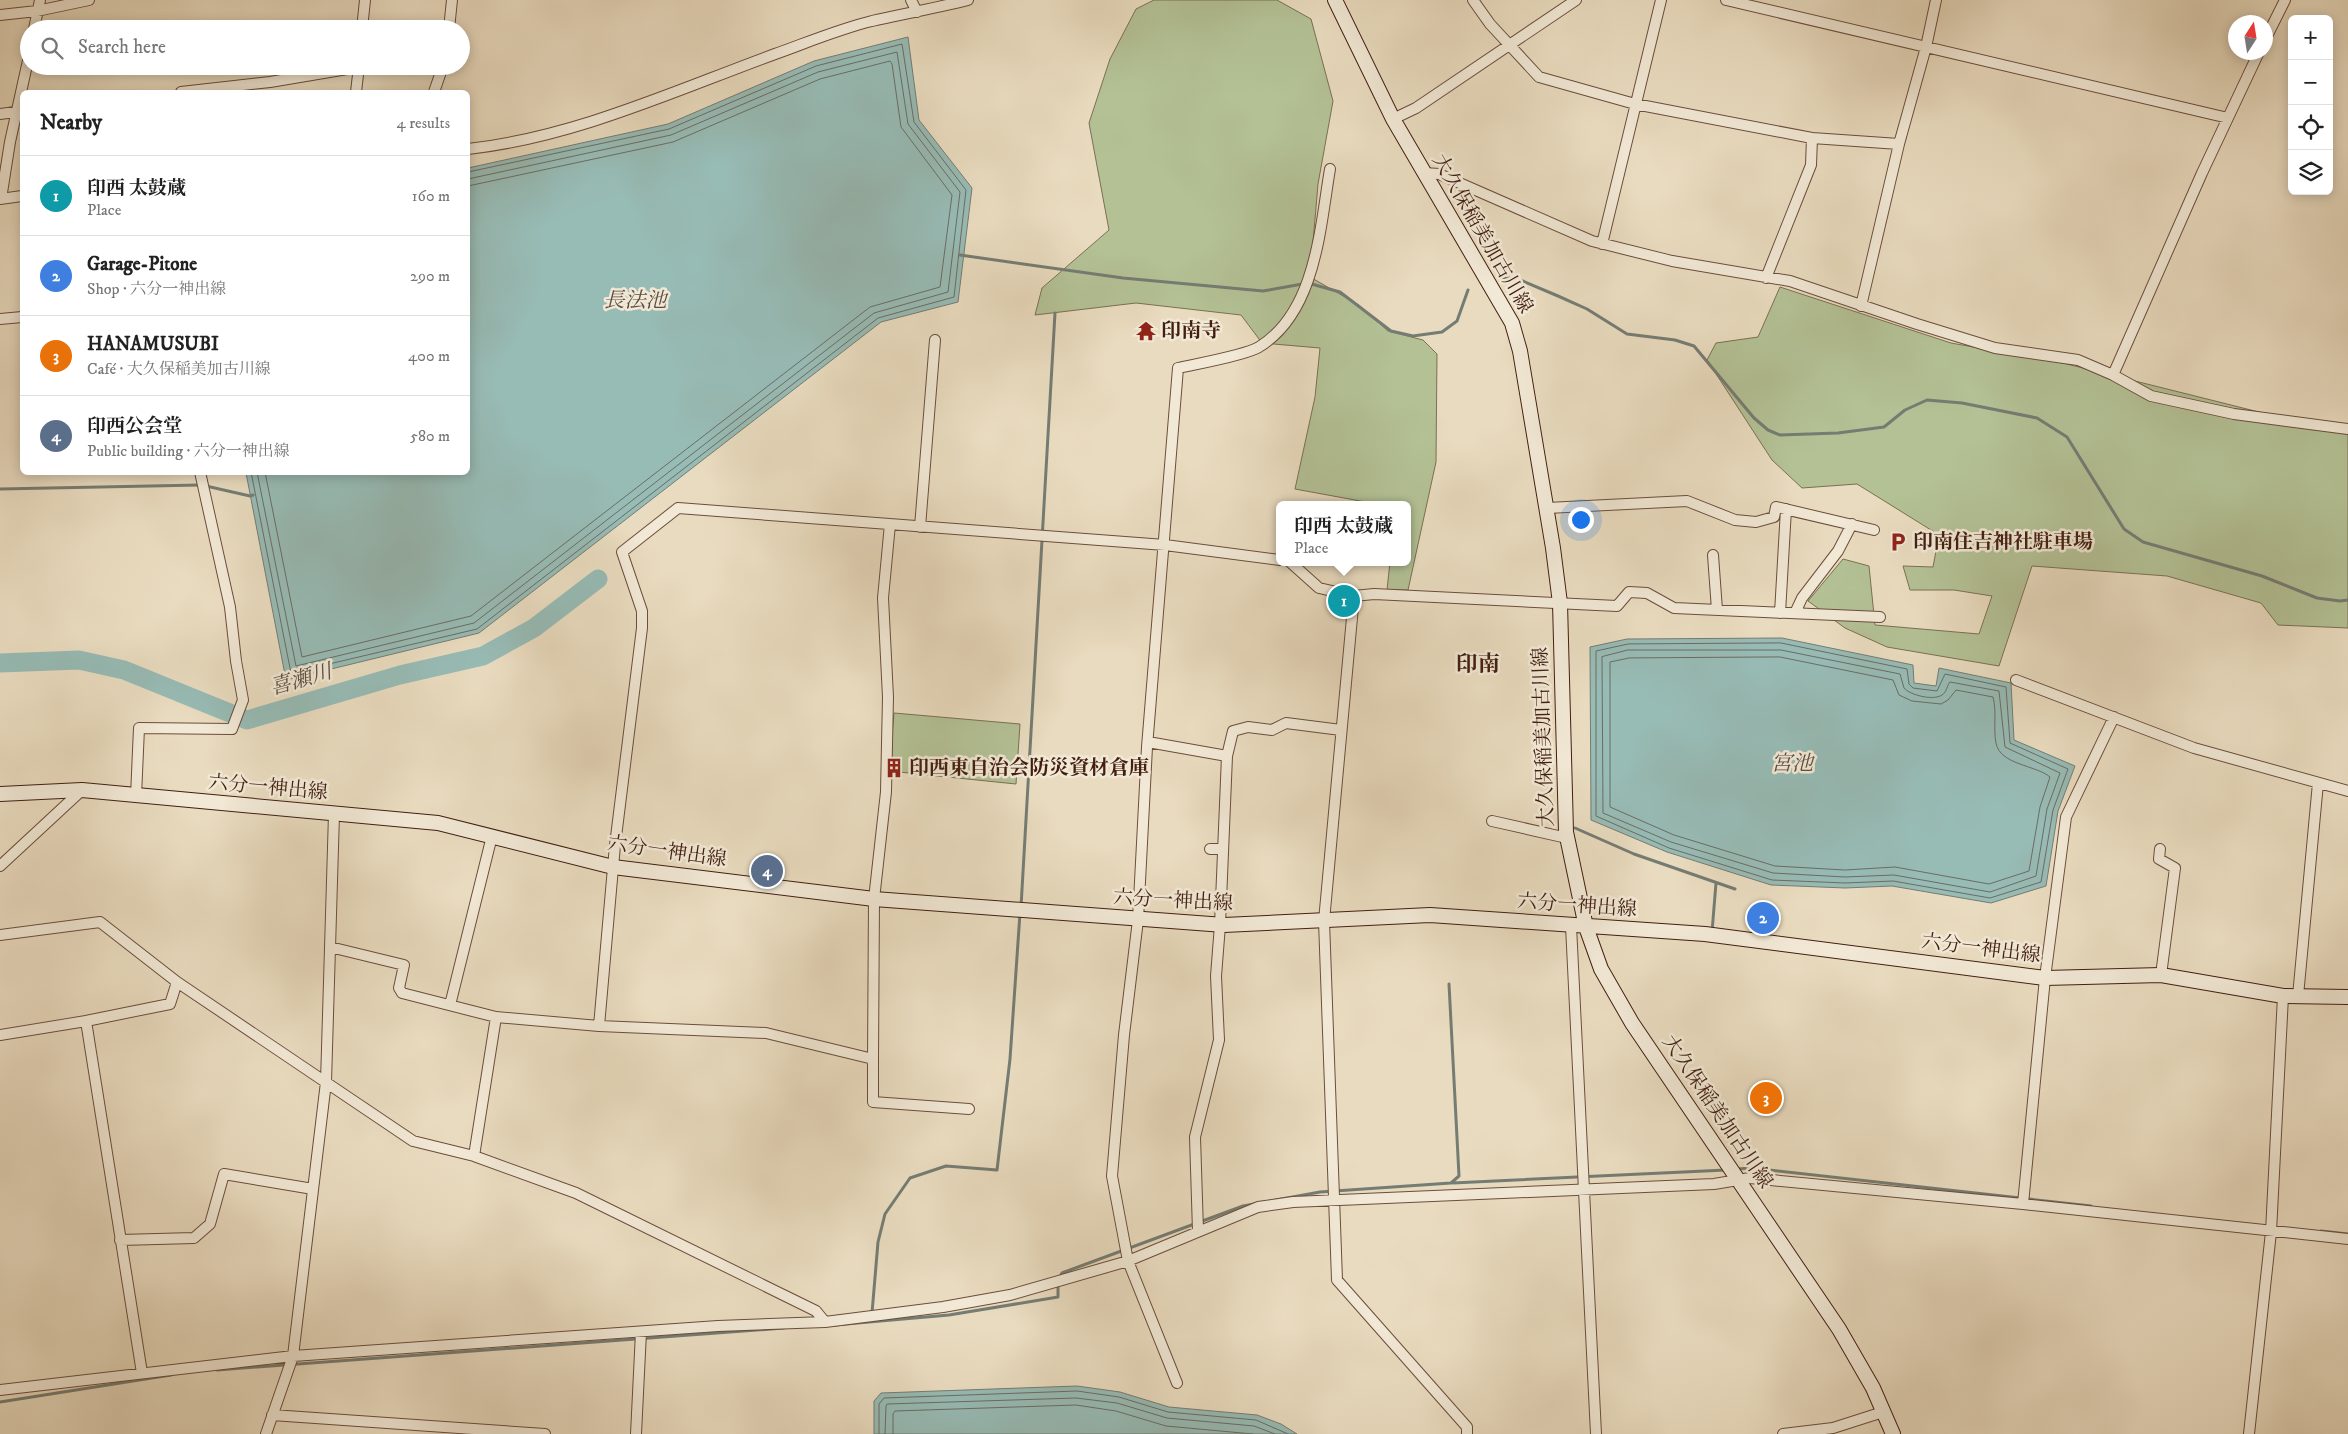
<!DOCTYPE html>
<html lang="en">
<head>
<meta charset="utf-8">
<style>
  :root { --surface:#fff; --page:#f6f6f6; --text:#222; --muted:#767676; --line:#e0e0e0; --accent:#8f2418 }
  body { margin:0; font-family:"IM FELL DW Pica","Noto Serif JP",serif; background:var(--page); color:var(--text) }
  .controls { position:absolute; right:15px; top:15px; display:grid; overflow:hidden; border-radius:8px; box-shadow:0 2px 12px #0003 }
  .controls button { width:45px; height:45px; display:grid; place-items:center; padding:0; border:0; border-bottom:1px solid var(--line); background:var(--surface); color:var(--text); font:25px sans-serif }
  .compass { position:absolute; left:2228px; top:15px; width:45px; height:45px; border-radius:50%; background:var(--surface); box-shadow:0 2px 12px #0003; rotate:12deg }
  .you { position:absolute; left:1580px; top:519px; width:18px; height:18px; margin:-12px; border:4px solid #fff; border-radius:50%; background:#1a73e8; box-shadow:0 0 0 8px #1a73e833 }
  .badge { display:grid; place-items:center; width:32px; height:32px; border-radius:50%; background:var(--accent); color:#fff; font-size:16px; font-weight:700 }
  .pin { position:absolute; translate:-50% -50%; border:2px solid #fff; box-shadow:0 1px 5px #0006 }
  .popup { position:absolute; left:1276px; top:501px; width:135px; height:65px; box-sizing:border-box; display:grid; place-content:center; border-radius:8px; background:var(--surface); filter:drop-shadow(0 1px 4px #0005); font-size:16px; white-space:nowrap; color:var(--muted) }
  .popup b { font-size:19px; color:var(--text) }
  .popup::after { content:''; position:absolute; left:50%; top:100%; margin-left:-10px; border:10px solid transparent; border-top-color:var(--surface) }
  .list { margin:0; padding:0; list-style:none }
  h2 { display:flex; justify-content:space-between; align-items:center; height:65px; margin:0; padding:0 20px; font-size:21px }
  h2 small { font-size:16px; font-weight:400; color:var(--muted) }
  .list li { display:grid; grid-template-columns:32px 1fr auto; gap:15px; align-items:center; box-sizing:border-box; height:80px; padding:0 20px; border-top:1px solid var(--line) }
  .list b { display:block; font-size:19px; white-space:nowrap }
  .list p { margin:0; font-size:16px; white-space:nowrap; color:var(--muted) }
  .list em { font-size:16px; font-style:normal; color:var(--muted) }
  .icon { flex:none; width:28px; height:28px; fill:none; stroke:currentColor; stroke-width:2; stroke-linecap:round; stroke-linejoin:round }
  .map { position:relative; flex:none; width:2348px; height:1434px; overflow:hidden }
  .search { position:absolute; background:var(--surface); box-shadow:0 2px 12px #0003; left:20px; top:20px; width:450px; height:55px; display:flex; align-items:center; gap:12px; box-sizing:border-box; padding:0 18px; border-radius:28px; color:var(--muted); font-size:19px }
  .panel { position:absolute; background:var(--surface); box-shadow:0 2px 12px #0003; left:20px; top:90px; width:450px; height:385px; border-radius:8px }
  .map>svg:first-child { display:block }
  .green { fill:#b3c195; stroke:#7a7053 }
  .water { fill:#97bbb5; stroke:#757c73 }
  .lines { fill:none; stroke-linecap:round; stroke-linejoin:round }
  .shore { stroke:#6c6c63; stroke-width:1 }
  .stream { stroke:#757c73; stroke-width:3 }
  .river { stroke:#97bbb5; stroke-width:19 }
  .minor-casing { stroke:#6c4d3c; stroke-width:12 }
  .secondary-casing { stroke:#421e11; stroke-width:16 }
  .minor { stroke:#f1e8d5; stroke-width:10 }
  .secondary { stroke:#f1e8d5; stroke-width:14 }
  .labels { text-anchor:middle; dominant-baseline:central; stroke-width:5; stroke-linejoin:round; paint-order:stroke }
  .street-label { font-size:20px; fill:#421e11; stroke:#f1e8d5 }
  .poi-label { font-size:20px; font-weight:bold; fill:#421e11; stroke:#f1e8d5; text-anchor:start }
  .water-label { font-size:21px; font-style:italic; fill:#5c4d42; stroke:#f1e8d5 }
  .quarter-label { font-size:22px; font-weight:bold; fill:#421e11; stroke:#f1e8d5 }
</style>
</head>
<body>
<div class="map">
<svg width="2348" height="1434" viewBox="0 0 2348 1434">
  <rect width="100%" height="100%" fill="#e9dbbf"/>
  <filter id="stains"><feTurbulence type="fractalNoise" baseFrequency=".004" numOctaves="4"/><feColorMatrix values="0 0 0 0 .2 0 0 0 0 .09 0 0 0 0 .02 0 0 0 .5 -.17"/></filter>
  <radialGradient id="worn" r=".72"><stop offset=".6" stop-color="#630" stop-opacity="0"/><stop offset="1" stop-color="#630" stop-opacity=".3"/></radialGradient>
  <path class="green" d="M1154,0H1277L1311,19L1333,101L1318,184L1310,277L1359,305L1388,331L1423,340L1437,354L1436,462L1408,590H1387L1390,562H1408V505H1382L1295,489L1315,397L1320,348L1262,343L1241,315L1136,303L1035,315L1042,288L1109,230L1089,123L1110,59L1136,9Z
    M1780,287L1951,343L2063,363L2323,428L2348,431V628L2278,625L2261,603L2167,576L2032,566L1999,666L1887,647L1845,628L1808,601L1843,559L1869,566L1875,625L1979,634L1992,596L1954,590H1910L1903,566L1933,567L1939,535L1857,484L1802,488L1772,460L1707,360L1716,343L1758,337Z
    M894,713L1020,724L1016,784L889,771Z"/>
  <path class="water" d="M908,37L919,120L972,188L958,302L881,322L479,633L286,680L246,473L468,472V168L668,124L814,61Z
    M1782,638L1913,665L1914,683L1936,686L1939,668L2011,683L2014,740L2075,766L2058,811L2046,886L1991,903L1892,886L1845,888L1771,885L1667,852L1591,820L1590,647L1627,639Z
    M1077,1386L1120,1392L1169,1407L1257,1415L1281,1424L1297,1434H874V1401L881,1393Z"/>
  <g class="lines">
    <path class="shore" d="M251,472L291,673L477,629L878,318L954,297L966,190L914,122L902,44L816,66L669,129L468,172
      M257,472L296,666L474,623L874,313L948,292L960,192L908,124L897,52L818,72L671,135L468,179
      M265,472L302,657L471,616L870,307L940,287L952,195L901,127L892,64L890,61L820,79L673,142L468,186
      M1781,643L1907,669L1909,684L1913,688L1937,691L1945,674L2006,687L2010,743L2068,769L2053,810L2041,882L1990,898L1893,881L1845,883L1772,880L1669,848L1596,816V651L1628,644Z
      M1628,650H1781L1900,674L1904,688C1910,695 1933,701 1942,695C1947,692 1947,685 1950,682L1999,691L2005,747L2060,773L2047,809L2036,876L1990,892L1894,875L1845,877L1773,873L1671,842L1603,813L1602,657Z
      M1780,657L1893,680L1899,695L1912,701L1941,704L1948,700L1956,690L1993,697C1997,712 1993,728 1996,743C2000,765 2036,765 2050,777L2040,807L2029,871L1989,884L1895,867L1845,870L1775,866L1674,835L1610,807V662L1629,658Z
      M879,1434V1404L884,1398L1077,1391L1119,1397L1168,1412L1256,1420L1288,1434
      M885,1434L886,1406L887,1404L1076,1398L1117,1403L1167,1418L1254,1426L1275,1434
      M893,1434V1414L895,1411L1076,1405L1116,1411L1166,1426L1253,1434"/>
    <path class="stream" d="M960,255L1123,278L1263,291L1308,283L1340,292L1391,331L1413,336L1442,332L1457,321L1468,290
      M1498,277L1518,279L1558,296L1587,309L1627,334L1675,340L1694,346L1754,418L1768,430L1780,435L1838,433L1884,427L1905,410L1927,400L1962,403L2037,418L2067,437L2124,529L2143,542L2262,576L2317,598L2340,601L2348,600
      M206,486L250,496L253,495
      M0,489L200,485
      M1575,828L1634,854L1735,889
      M1021,907L1055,313
      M1712,932L1716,883
      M1737,1169L1752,1168L2091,1206
      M1453,1183L1726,1170
      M2321,1231L2348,1234
      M872,1313L878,1242L885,1214L910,1178L946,1166L997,1170L1010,1059L1020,913
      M835,1325L949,1315L1058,1297V1280L1062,1273L1243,1206L1320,1192L1451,1183L1459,1176L1449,984
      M217,1370L784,1328
      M0,1402L171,1375"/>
    <path class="river" d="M0,663L79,660L124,670L247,720L400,675L483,656L534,628L598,579"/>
    <defs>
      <path id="minor" d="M911,0L917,12
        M1473,0L1490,24L1539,77L1635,104L1812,138L1811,165L1766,278
        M1726,0L2228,118
        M0,15L37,11L89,0
        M34,29L40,0
        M362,29L365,0
        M449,29L452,0
        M2266,38L2285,0
        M181,92L270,82L359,67
        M356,92L359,66
        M434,92L443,66
        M0,114L22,111
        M1393,119L1416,108L1576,0
        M1812,138L1899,144
        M468,149C575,137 674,91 775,54C806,43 839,29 872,21C904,14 936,8 968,0
        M1424,173L1439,174L1592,241L1672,261L1790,281L1917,324L1995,348L2078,360L2113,375L2151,396L2234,414L2348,429
        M0,199L22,196
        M1,199L10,142L29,56
        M1602,244L1661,0
        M1861,306L1899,144L1926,47L1936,0
        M0,319L22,317
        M2113,375L2202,173L2259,52
        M1547,508L1687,501L1735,520L1756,522L1774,517L1776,507L1874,530
        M920,527L935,340
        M1713,555L1717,610
        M1290,562L1319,588L1354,596L1374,594L1617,606L1629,592L1647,593L1674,608L1880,617
        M1354,596L1324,921L1337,1280L1467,1427V1434
        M1780,613L1786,509
        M1795,613L1802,598L1838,551L1852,524
        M2016,680L2194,748L2348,791
        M1148,742L1227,756
        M136,796L139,728L232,729L243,700L236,661L230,607L200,472
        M1492,821L1567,838
        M1210,849H1223
        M2160,849L2159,859L2175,868L2161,975
        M0,866L82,790
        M1571,926L1596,1434
        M0,935L100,922L177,982L413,1141L474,1156L576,1193L816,1311L825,1322
        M330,947L404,965L399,988L402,993L496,1017
        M2298,996L2318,783
        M450,1005L492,836
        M86,1021L170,1004L177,982
        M599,1026L615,845L642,628V611L622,552L678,508L1165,545L1280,560
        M0,1035L86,1021L142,1373
        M873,1059V1102L969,1109
        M474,1156L496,1017L599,1026L766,1033L873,1059L874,899L886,792L888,697L883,598L890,524
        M2023,1204L2045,978L2066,817L2114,717
        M1198,1231L1195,1137L1219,1040L1216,976L1220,925L1227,756L1233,731L1248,727L1272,730L1286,723L1341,730
        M120,1240L194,1238L210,1224L224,1174L313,1189
        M1177,1383L1128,1261L1112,1176L1124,1035L1138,920L1147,747L1178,368C1196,364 1247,355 1259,347C1316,312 1320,228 1330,169
        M0,1390L293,1356L718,1326L825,1322L943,1307L1010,1295L1128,1261L1258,1207L1293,1202L1714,1184L1750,1178L2023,1204L2348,1239
        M272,1415L545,1434
        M266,1434L293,1356L326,1082L334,814
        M636,1434L641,1332
        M1783,1434L1833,1428L1883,1412
        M2249,1434L2271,1232L2283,996"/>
      <path id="secondary" d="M1335,0L1393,119L1512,323L1520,351L1553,548L1560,603L1566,832L1586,927L1601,969L1632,1023L1839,1329L1873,1388L1893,1434
        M0,794L82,790L438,823L613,867L874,899L1224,925L1430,915L1705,934L2045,978L2161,975L2283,996L2348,997"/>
    </defs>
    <use href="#minor" class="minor-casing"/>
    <use href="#secondary" class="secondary-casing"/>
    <use href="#minor" class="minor"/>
    <use href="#secondary" class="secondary"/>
  </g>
  <defs>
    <symbol id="temple-bare" viewBox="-9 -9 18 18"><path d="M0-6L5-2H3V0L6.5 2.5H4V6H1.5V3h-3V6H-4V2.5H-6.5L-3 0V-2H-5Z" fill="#8f2418" stroke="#f1e8d5" stroke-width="2.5" paint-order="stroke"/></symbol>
    <symbol id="parking-bare" viewBox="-9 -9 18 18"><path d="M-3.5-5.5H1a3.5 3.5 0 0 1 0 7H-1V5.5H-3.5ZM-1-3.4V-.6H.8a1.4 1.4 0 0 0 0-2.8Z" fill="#8f2418" stroke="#f1e8d5" stroke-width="2.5" paint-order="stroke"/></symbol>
    <symbol id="building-bare" viewBox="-9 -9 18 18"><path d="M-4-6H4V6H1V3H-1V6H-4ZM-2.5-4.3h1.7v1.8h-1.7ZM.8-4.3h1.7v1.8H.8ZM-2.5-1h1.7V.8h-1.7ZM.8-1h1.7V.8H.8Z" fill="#8f2418" stroke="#f1e8d5" stroke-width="2.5" paint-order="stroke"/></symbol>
  </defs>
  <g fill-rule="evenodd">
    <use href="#temple-bare" x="1132" y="317" width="28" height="28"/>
    <use href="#parking-bare" x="1884" y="528" width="28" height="28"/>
    <use href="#building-bare" x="880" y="754" width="28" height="28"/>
  </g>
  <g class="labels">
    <g class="street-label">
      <text transform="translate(1482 234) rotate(60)">大久保稲美加古川線</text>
      <text transform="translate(1544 737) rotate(-92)">大久保稲美加古川線</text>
      <text transform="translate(268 788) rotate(5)">六分一神出線</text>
      <text transform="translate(667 852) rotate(8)">六分一神出線</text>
      <text transform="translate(1173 901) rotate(3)">六分一神出線</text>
      <text transform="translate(1577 906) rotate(4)">六分一神出線</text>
      <text transform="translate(1981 949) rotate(7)">六分一神出線</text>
      <text transform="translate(1717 1112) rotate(56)">大久保稲美加古川線</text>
    </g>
    <g class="poi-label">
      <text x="1161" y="331">印南寺</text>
      <text x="1913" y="542">印南住吉神社駐車場</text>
      <text x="909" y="768">印西東自治会防災資材倉庫</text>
    </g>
    <g class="water-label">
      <text x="635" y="301">長法池</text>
      <text transform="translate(301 680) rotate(-16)">喜瀬川</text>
      <text x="1792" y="764">宮池</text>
    </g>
    <g class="quarter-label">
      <text x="1478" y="664">印南</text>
    </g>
  </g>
  <rect width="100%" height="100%" filter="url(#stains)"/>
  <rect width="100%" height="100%" fill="url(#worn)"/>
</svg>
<div class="controls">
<button>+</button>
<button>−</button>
<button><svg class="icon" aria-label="locate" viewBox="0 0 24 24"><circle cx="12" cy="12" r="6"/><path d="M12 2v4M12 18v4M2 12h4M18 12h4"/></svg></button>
<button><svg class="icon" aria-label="layers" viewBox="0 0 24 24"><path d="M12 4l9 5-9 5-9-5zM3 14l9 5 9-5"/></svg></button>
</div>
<svg class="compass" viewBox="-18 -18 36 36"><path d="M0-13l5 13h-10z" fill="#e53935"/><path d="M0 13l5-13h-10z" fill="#767676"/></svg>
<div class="you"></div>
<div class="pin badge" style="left:1344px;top:601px;background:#0f9aa8">1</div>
<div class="popup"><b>印西 太鼓蔵</b>Place</div>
<div class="pin badge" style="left:1763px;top:918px;background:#3f7fe0">2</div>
<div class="pin badge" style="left:1766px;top:1098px;background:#e8710a">3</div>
<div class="pin badge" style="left:767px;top:871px;background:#5c6f8a">4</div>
<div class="search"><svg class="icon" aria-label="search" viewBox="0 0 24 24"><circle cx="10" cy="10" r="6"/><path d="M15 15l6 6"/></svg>Search here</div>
<section class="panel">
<h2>Nearby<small>4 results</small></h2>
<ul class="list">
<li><span class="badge" style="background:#0f9aa8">1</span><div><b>印西 太鼓蔵</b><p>Place</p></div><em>160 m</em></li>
<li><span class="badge" style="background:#3f7fe0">2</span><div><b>Garage-Pitone</b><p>Shop · 六分一神出線</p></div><em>290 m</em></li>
<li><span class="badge" style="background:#e8710a">3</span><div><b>HANAMUSUBI</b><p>Café · 大久保稲美加古川線</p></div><em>400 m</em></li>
<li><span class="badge" style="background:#5c6f8a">4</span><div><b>印西公会堂</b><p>Public building · 六分一神出線</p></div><em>580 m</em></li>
</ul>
</section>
</div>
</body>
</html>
